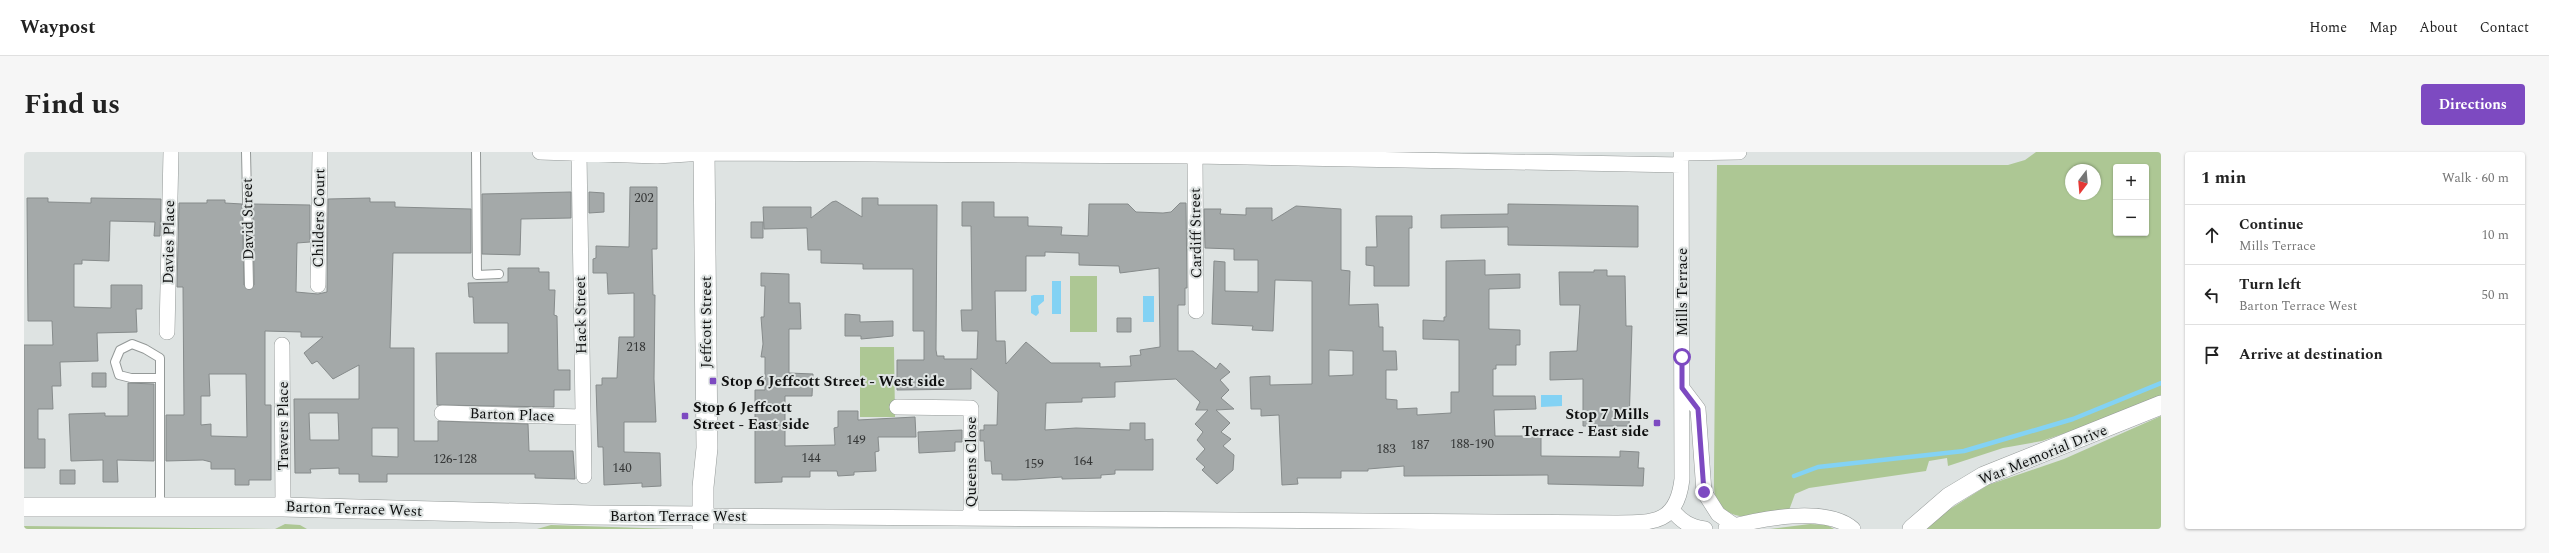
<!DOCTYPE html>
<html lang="en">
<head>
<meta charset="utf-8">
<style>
  :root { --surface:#fff; --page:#f6f6f6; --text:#222; --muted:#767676; --line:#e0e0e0; --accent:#7d4ac1 }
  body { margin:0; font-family:Spectral,serif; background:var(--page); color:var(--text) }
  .controls { position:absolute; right:12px; top:12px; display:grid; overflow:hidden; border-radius:4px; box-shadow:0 1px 3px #0004 }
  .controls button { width:36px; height:36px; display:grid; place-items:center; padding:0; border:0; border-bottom:1px solid var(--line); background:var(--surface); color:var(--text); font:20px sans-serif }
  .compass { position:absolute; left:2041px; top:12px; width:36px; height:36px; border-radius:50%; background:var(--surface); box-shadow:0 1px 3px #0004; rotate:196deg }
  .stop { position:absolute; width:12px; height:12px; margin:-9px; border:3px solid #7d4ac1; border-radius:50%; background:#fff }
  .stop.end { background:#7d4ac1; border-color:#fff; box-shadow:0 1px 4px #0008 }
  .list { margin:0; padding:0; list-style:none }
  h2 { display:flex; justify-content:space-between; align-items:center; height:52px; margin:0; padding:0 16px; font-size:17px }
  h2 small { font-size:13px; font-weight:400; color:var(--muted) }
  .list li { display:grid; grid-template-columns:26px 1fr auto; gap:12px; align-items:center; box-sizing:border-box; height:60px; padding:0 16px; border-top:1px solid var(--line) }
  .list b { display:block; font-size:15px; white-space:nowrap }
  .list p { margin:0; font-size:13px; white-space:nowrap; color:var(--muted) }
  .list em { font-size:13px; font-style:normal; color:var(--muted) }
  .icon { flex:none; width:22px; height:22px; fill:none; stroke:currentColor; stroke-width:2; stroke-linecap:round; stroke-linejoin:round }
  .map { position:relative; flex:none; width:2137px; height:377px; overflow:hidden; border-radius:4px }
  header { display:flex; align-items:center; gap:24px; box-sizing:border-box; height:56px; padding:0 20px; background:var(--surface); border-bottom:1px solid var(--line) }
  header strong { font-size:19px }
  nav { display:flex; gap:22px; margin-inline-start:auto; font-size:14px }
  .intro { display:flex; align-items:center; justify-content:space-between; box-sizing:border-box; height:96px; padding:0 24px }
  h1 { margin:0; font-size:28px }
  .button { padding:10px 18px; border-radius:4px; background:var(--accent); color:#fff; font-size:14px; font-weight:700 }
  main { display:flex; gap:24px; padding:0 24px }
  aside { flex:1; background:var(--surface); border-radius:4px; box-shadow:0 1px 3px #0004 }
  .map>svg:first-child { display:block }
  .green { fill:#adc794; fill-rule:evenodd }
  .water { fill:#83d2f4 }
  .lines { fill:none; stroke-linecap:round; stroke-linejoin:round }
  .stream { stroke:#83d2f4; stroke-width:4.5 }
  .building { fill:#a4a9a9; stroke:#868b8b; fill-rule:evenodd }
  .service-casing { stroke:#949998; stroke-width:10 }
  .minor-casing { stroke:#949998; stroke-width:16 }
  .tertiary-casing { stroke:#949998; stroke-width:20 }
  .secondary-casing { stroke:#949998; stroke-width:22 }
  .service { stroke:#fff; stroke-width:8 }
  .minor { stroke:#fff; stroke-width:15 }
  .tertiary { stroke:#fff; stroke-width:19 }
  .secondary { stroke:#fff; stroke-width:21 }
  .route { stroke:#7d4ac1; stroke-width:5 }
  .poi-dot { fill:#7d4ac1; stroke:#dee3e2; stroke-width:1.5 }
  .labels { text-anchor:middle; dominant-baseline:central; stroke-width:4; stroke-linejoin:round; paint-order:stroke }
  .number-label { font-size:13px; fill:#353737 }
  .street-label { font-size:15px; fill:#101111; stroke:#dee3e2 }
  .poi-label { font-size:15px; font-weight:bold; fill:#101111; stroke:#dee3e2; text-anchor:start }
</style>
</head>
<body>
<header>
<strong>Waypost</strong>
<nav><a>Home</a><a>Map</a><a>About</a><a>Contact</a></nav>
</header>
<div class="intro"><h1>Find us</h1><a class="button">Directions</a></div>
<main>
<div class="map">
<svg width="2137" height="377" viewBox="0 0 2137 377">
  <rect width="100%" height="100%" fill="#dee3e2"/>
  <path class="green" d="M2012,0H2137V244L2094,263L2018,289L1979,296L1924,314L1923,306L1905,309L1902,319L1785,336L1771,342L1764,361C1743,364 1705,373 1693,348C1689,340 1690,329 1690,320L1693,13H1984L2001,8ZM2092,15H2122V81H2092ZM2047,18H2071V42H2047Z
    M1046,124H1073V180H1046Z
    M836,195H870L871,265H836Z
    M2137,264V377H1901L1918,362L1964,333L2040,307Z
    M261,372L276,373L283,377H0V374L251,377Z
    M1786,372L1803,373L1810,377H1746Z
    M527,373L649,377H513Z"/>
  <path class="water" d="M1028,129H1037V162H1028Z
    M1010,143H1020V149L1014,154L1015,161L1012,164L1007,161V144Z
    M1119,144H1130V170H1119Z
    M1517,243H1538V254L1517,255Z"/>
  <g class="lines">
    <path class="stream" d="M1770,324L1794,315L1940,299L2049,267L2137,231"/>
  </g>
  <path class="building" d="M606,35H633V97H628L629,143H631L630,227L632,270H600V300L636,301L637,334L618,335V331L580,333L579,295H574L572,233H578V226H593L595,185H610V141L584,142L583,121H569V107L572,106V94L605,95Z
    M547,40V66L497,67L496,103L458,102V42Z
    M565,40L580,41V60L565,61Z
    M3,46H24V50L67,51V46L137,47L136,84H130L131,70L86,69L85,109L58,108V112H50V155L87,156V133H118V157H112L113,180L73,181L74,209L36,210L37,234H28L29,257H14V287H21V316H0V193H29L28,169H4Z
    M346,46V50H371V55L447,57V101H369L366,196H390V289H414V269L504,272L505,299H549L551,327L511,326V322H363V330H335V322H315V316L286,317L287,321H271L270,247H335V213L309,227L293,209L288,212L280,201L299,185H277V180L241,179V253H247V328H225V333H211V317H187V310L179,308L142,309V263H160L159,135H153L155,51H183V48H201V51L218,52L220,133L225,138L230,133L229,52L286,53V90L273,91L272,140L294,142L303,140L304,47ZM185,222H222L223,285L187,284V272L177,273V244H186ZM285,261H314L315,288H286ZM348,276H374V305L348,304Z
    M838,46H854V53H913L912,198L913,204H920V207H953L954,179H938L937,158H948L947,74H938V50H970V65H1004V74L1038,75L1037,83L1064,84L1065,52H1104L1112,60L1139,61L1147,60L1156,51H1162L1163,136H1161V153H1154V199H1169L1192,217L1196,211L1206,220L1196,228L1205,238L1197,246L1210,257L1192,258L1206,271L1197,280L1207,287L1199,294L1210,303L1209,318L1193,332L1178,318L1181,315L1172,307L1181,297L1173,288L1179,280L1171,272L1184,258H1172L1176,250L1152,227L1091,230V245L1058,246V250L1022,251L1021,278L1052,276L1106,278V271H1121V288L1129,287V318H1091V322L1077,323V326L1038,327V325L992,328H978V322H968L967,309H961L960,289H956V278H960V273H973L974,240L947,216V237L873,238V208H900V179H889V117H839V112L797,111V98H784L783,76L740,77L739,55H787V66L808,50L812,49L838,65ZM1021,100L1055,101V113L1095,114L1096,121L1135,116L1136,195L1116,198L1117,203L1106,204L1107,214L1076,215V211H1027L1002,190L982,212L981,189H972L971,139H1002V104H1021Z
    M1484,52L1614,54V95L1484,93V75L1417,76V63L1484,62Z
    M1272,54L1317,57V118L1326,119L1325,153L1354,152L1355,175H1359V199H1372L1373,218H1362V247L1373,248V257L1393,256V263L1427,261V240H1435V188L1399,187V168L1420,169V165H1422V109L1461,108V123L1496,122V136L1465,137V177L1496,178V193H1492V213H1472V217H1469V244H1511L1512,257L1470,258L1471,284H1517V304L1596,305V299L1615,300L1614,316H1620L1619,334L1524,332V323L1380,324V314L1344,317V319H1317V326H1273L1274,332L1258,333L1255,263L1237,264V257H1227L1226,225L1246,224V233L1288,232V129L1251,128L1249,179L1228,178L1229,174L1188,172L1190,109L1201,110V139L1234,140V108H1210V97L1181,96L1180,57H1197L1196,62L1222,63V56H1248V69ZM1305,198L1329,199V223L1305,224Z
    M1352,64H1388V76H1385V134H1350V114L1342,113V95H1353Z
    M727,70H739V86H727Z
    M484,116H515V120H525V138H531L530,163L533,164L534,218H546V238H530V255L413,253L412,201H484V171H450L449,145H445L444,131L484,130Z
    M1570,118H1583V124H1601L1602,174H1608L1605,274H1559V227L1526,228V200L1553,199L1556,153H1536L1535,120H1570Z
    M737,121L765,122V151H776L777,177H765V221L789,222L788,244H761V294L811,293L810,276L814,275V259H834V268L891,265L892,285H854L855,299L851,300L852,319L830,320V323L814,324L813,319H786V325H758V330L731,331V238H741V205H737L739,192L737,165H740L741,134H737Z
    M821,162L836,163V170L869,169V184L837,187V184H821Z
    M1093,166H1107V180H1093Z
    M68,221H82V235H68Z
    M104,231L130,232V309L93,308L94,330H79V308L47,309L45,262L81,261V264H104Z
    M938,278V290H931V299L895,301L894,280Z
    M36,318H51V332H36Z"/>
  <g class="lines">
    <defs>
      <path id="service" d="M222,0L225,133
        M452,0L453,123L475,122
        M136,226H107L95,223L91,210L96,198L108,192L121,197L136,206V355"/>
      <path id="minor" d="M516,0L633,4L680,1L1171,4L1657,13
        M555,1L560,324
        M1657,1L1715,0
        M1171,4L1172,159
        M294,133L296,0
        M143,180L147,0
        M258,193L259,355
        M1658,236L1674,257L1680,340L1694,362L1711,374
        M873,255L947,256V366
        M418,261L558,265
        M1648,358C1658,370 1666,375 1681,377
        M679,364L1591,371C1629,371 1653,372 1658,327L1657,0
        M1702,376C1735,367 1802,353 1829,377"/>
      <path id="tertiary" d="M0,355H259L566,363L679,364
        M1888,377L1925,345L1960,324L2137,253"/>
      <path id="secondary" d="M679,377V335L683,296L680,0"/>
    </defs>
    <use href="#service" class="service-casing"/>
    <use href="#minor" class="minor-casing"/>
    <use href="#tertiary" class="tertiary-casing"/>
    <use href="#secondary" class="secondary-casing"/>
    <use href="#service" class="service"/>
    <use href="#minor" class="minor"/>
    <use href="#tertiary" class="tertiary"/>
    <use href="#secondary" class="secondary"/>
  </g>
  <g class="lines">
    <path class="route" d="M1658,205V236L1674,257L1680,340"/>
  </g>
  <g class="poi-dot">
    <rect x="685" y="225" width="8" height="8" rx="2"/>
    <rect x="657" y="260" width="8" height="8" rx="2"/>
    <rect x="1629" y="267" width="8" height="8" rx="2"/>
  </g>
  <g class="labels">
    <g class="number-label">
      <text x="620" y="46">202</text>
      <text x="612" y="195">218</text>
      <text x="832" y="288">149</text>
      <text x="1448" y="292">188-190</text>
      <text x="1396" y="293">187</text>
      <text x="1362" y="297">183</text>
      <text x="787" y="306">144</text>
      <text x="431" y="307">126-128</text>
      <text x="1059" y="309">164</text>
      <text x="1010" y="312">159</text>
      <text x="598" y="316">140</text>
    </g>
    <g class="street-label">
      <text transform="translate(295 66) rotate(-89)">Childers Court</text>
      <text transform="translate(224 67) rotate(-91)">David Street</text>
      <text transform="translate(1172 81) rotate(-91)">Cardiff Street</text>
      <text transform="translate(145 90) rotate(-89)">Davies Place</text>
      <text transform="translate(1658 140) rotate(-90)">Mills Terrace</text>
      <text transform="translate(557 163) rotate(-91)">Hack Street</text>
      <text transform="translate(682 170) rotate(-90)">Jeffcott Street</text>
      <text transform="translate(488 263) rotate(2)">Barton Place</text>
      <text transform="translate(259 274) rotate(-90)">Travers Place</text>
      <text transform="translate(2019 303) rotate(-22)">War Memorial Drive</text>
      <text transform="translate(947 310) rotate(-90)">Queens Close</text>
      <text transform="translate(330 357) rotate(2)">Barton Terrace West</text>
      <text x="654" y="364">Barton Terrace West</text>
    </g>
    <g class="poi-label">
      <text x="697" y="229">Stop 6 Jeffcott Street - West side</text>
      <text x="669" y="255">Stop 6 Jeffcott<tspan x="669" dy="17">Street - East side</tspan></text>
      <text x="1625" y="262" text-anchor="end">Stop 7 Mills<tspan x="1625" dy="17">Terrace - East side</tspan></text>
    </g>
  </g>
</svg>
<div class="controls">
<button>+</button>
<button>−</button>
</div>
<svg class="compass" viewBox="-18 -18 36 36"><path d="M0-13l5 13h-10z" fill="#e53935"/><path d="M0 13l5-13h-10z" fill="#767676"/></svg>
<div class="stop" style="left:1658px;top:205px"></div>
<div class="stop end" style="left:1680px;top:340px"></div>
</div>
<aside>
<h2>1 min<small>Walk · 60 m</small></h2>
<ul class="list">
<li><svg class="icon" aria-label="ahead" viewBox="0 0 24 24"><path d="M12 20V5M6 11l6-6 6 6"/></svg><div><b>Continue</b><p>Mills Terrace</p></div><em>10 m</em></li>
<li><svg class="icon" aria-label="left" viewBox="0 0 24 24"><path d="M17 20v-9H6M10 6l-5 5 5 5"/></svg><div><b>Turn left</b><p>Barton Terrace West</p></div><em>50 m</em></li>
<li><svg class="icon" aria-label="arrive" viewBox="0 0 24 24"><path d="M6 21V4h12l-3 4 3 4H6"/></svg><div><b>Arrive at destination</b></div></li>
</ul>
</aside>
</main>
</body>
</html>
